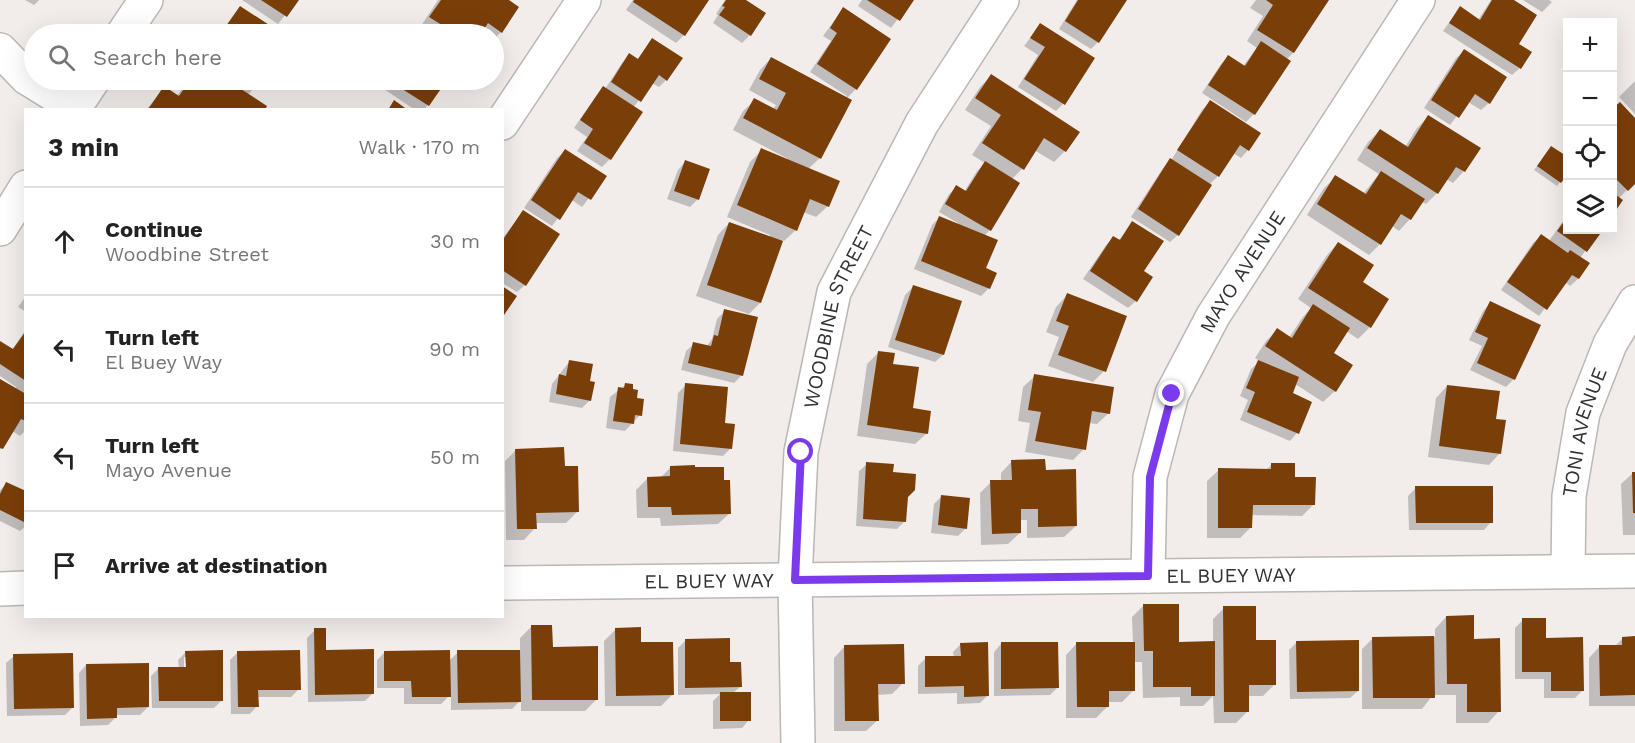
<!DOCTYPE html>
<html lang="en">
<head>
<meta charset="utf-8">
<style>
  :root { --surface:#fff; --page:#f2f2f2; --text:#222; --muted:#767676; --line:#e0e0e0 }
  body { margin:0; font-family:"Work Sans",sans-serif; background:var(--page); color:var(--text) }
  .controls { position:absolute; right:18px; top:18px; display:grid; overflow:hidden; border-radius:0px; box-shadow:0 6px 24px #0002 }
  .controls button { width:54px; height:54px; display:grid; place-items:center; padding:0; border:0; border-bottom:2px solid var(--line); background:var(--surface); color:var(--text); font:30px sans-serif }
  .stop { position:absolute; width:18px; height:18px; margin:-14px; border:4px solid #7c3aed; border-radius:50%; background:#fff }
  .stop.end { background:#7c3aed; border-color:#fff; box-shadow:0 2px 6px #0008 }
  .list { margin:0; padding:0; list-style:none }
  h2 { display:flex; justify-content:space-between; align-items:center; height:78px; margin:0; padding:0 24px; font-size:26px }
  h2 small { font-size:20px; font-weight:400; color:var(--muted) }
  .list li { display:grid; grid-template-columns:39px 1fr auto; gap:18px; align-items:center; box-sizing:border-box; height:108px; padding:0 24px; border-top:2px solid var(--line) }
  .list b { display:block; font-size:22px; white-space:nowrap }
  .list p { margin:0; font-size:20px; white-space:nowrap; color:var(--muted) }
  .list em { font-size:20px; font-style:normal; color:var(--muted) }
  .icon { flex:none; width:33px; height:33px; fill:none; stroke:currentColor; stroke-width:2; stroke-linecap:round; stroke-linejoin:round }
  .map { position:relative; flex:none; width:1635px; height:743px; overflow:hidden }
  .search { position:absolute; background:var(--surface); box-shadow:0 6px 24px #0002; left:24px; top:24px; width:480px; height:66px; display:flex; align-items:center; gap:15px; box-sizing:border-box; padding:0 21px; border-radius:33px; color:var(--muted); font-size:22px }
  .panel { position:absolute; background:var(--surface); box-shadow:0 6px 24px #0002; left:24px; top:108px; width:480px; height:510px; border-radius:0px }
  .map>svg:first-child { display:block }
  .shadow { fill:#0003; fill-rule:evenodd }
  .building { fill:#7a3e09 }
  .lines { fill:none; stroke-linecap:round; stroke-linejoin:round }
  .minor-casing { stroke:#bbb7b4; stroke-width:36 }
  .minor { stroke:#fff; stroke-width:33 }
  .route { stroke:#7c3aed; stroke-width:8 }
  .labels { text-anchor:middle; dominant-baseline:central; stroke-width:6; stroke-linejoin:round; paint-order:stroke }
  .street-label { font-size:20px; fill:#343231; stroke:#f2edeb }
</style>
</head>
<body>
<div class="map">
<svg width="1635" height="743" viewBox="0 0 1635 743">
  <rect width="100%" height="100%" fill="#f2edeb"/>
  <path class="shadow" d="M25,0H39L34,5Z
    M242,0H297L278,24Z
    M438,0H506L501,32L494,39V34H428L419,29Z
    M633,0H707L684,35L676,43L626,10Z
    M725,0H743L750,35L742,43L713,23L718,15L716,14Z
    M862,0H912L891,28L858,6Z
    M1077,0H1126L1098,42L1091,49L1059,29Z
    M1256,0H1327L1293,53L1286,60L1289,61L1254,114L1246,122L1202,93L1221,64L1228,57L1243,66L1257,48L1247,41L1263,16L1250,8Z
    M1491,0H1511L1520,68L1512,75L1443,31L1460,8L1478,20Z
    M1523,0H1549L1552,2L1542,12Z
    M240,8L280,34H220Z
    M843,9L856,89L847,98L820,158L808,169L828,206L816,217L803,212L796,230L784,241L782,240L760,303L749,314L696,296L718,235L729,223L769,237L770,235L727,217L750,162L762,150L787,161L788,159L733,130L743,111L755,100L773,109L776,105L749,90L760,70L771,58L846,98L847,96L810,72L831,41L823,36Z
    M1040,25L1063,104L1056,111L1018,87L1038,55L1024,46Z
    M652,40L666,80L659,87L652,83L633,108L610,159L602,167L577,151L587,137L574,128L596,96L603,88L605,89L622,63L630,55L637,60Z
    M1464,51L1489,103L1481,110L1468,102L1450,125L1424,108L1456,58Z
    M991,76L1065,151L1054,162L1034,150L1022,169L1012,179L990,230L984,236L985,269L995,273L988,289L981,296L914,269L932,225L939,218L957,225L958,223L939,212L949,194L957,187L964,192L977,171L985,163L972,155L991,126L965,110L980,87Z
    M188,80H260L248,95L263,110H146L164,88L177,96Z
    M386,80H445L424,110H415L381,87Z
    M1635,81V114L1619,97Z
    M1210,102L1248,150L1241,158L1233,153L1218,176L1209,185L1178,235L1170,242L1131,217L1163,168L1172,159L1202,110Z
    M1612,111L1635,120V182L1619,198L1612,190Z
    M1429,116L1464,171L1453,183L1446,179L1437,193L1426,204L1422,202L1410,219L1399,231L1392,226L1380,244L1369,255L1307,215L1324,188L1336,177L1363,194L1379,174L1357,160L1368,142L1380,130L1405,147L1417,128Z
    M565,151L605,177L582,207L572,200L552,226L524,208L557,158Z
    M1548,151L1560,182L1557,186L1534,170Z
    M685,162L698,199L690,207L667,199L678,170Z
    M523,212L525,285L517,292L502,283V239Z
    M1568,214V230H1601L1580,258L1588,264L1578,279L1570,286L1565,282L1539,316L1501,290L1533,243L1541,236L1549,241Z
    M1133,223L1142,271L1136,301L1128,308L1083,279L1106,245L1113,238L1118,241Z
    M1338,243L1360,283L1387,300L1370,327L1358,339L1346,331L1332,354L1335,391L1323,402L1295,384L1291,394L1297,433L1290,441L1240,420L1248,400L1240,396L1251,369L1260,361L1255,358L1266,341L1277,330L1289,338L1302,318L1311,308L1298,299L1327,255Z
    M913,287L960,302L943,355L935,362L888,347L905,295Z
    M1067,295L1104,371L1093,382L1048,366L1059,337L1046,332L1056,307Z
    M26,296V312L18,307Z
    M1490,303L1514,379L1506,387L1470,370L1482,346L1469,340L1483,311Z
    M725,311L742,375L734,383L681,370L686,351L694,344L706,347L712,339L717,319Z
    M26,329V430L20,436L12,431L0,450V381L15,389L16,387L0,376V342L12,350Z
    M879,352L891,365L911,410L927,433L915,444L857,436L867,364Z
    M569,362L589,382L590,400L582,408L549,402L552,384Z
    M1035,376L1109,413L1097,424L1088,423L1084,449L1073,460L1025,452L1030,423L1018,421L1023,387Z
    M625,385L636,400L640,415L625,431L606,428L610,397Z
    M686,385L724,424L731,448L723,456L673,451L678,393Z
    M1447,386L1495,420L1500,453L1489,465L1428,457L1436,398Z
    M516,450L563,467L578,511L566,523H535V528L524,540H506L505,461Z
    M1012,461L1044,471L1076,526L1064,537L1027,538V520H1019L1020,533L1008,544L981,545L980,493L991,482H1001V473Z
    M867,464L891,473L906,497L905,521L897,529L856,526L859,471Z
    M1272,464L1294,478L1314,504L1302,516L1251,515V527L1240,538H1207V481L1219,470H1266Z
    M671,467L694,469L723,481L730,513L718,524L661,526L660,518H637L636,490L648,478H660Z
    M1633,473H1635V535H1623L1621,484Z
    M7,484L26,493V526L20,531L0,521V490Z
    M1416,488L1491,522L1484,530H1409L1408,496Z
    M942,496L966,528L958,536L931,533L934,504Z
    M1144,605L1178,643H1213V619L1224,608L1255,642L1275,684L1263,696H1247V712L1236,723H1214L1213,696L1203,706H1180V697L1143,698L1142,662H1134V690L1122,702H1108V706L1096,718H1066V655L1077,643H1133L1132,617Z
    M1446,617L1473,640L1499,711L1488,723H1456V695H1433L1422,709H1362V649L1373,638L1435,637V629Z
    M1523,620L1545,639L1582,691L1575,698H1544V679H1515V628Z
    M532,626L597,699L585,711H521V700L512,709L451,710V694L441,704H404V688H377V660L385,652L449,661L458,652L520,651V638Z
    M616,629L640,643L672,695L661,706H605L604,641Z
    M315,630L325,652L373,693L365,701L308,702L307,638Z
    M1623,638H1635V706H1589V658L1600,646H1615Z
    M686,640L729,663L740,687L733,693L749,720L742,728L713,729V701L720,694L678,695V648Z
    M1297,642L1358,691L1350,698L1290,699L1289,650Z
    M961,644L987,696L980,703L957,704V693L918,694V666L926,658H954L953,652Z
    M1001,644L1058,687L1050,695L994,696V652Z
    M845,646L903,683L892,694L877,695L878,720L866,731H834V658Z
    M186,652L222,700L214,708H152L151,676L159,668H179L178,660ZM184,657H187V674H184Z
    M238,652L299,689L291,697H257V706L250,714H231L230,660Z
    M14,656L73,707L65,715L7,716L6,663Z
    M86,665L148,707L140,715H115V718L108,725L80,726L79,673Z"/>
  <path class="building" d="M261,0H299L287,17Z
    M441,0H509L519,7L502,33L488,23L481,34H456L429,17Z
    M634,0H709L685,36L633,2Z
    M726,0H746L766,13L751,36L719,15L725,7L722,6Z
    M867,0H914L900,21Z
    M1078,0H1127L1099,43L1065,21Z
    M1266,0H1329L1294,53L1257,30L1273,5Z
    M1492,0H1514L1537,15L1519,44L1532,52L1521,69L1449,23L1460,6L1480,20Z
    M240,6L283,34H239L226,26Z
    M843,7L891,39L857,90L817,64L837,33L830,28Z
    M1040,23L1095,58L1065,105L1024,79L1045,47L1030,38Z
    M652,38L683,58L667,81L659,75L641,102L611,82L629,53L638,59Z
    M1261,41L1291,61L1255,115L1208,85L1228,55L1245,66Z
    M1464,49L1507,77L1490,104L1475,94L1459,118L1431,100Z
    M771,57L852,100L821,159L743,118L754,98L777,110L786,93L759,79Z
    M991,74L1080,132L1066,152L1044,138L1024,170L982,143L1001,115L975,98Z
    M190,80H227L267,106L265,110L149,108L164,86L179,96Z
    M242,80H262L256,89Z
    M388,80H447L429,106Z
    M603,86L643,112L611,160L584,143L593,129L580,120Z
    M394,100L408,110H388Z
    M1210,100L1261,133L1249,151L1240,145L1219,177L1177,150Z
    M1620,102L1635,118V184L1628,191L1612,175V109Z
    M1428,115L1481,148L1465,172L1456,167L1438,194L1367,148L1380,129L1408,147Z
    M1551,146L1568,157V174L1561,183L1537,166Z
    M761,148L840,181L829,207L810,199L797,231L737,205Z
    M565,149L607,176L591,200L578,192L560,220L531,200Z
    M1170,158L1212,185L1179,236L1138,209Z
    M685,160L710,169L699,200L674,191Z
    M985,161L1020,183L991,231L945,204L956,185L966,191Z
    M1381,171L1425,199L1411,220L1401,214L1381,245L1317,204L1335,175L1366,194Z
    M1612,192L1623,200L1612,216Z
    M523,210L560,234L526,286L502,270V241Z
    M939,216L998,240L986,268L997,273L990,289L921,261Z
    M1568,216V230H1603L1587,252L1557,231Z
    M1132,221L1164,241L1144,271L1153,277L1137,302L1090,271L1113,236L1120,240Z
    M729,222L783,241L761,303L707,285Z
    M1541,234L1568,253L1570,250L1590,263L1579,279L1572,275L1547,310L1507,282Z
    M1338,242L1374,265L1363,282L1389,299L1371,328L1308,288Z
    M913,285L962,301L944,355L895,340Z
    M502,286L517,296L502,318Z
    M1067,293L1127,316L1106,372L1058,355L1069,326L1056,321Z
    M1490,301L1541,325L1515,380L1477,363L1488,338L1475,332Z
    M1313,304L1350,328L1334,353L1353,365L1336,392L1265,346L1277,328L1292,338Z
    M724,309L758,317L743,376L688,363L693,342L711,346L714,335L718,336Z
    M26,331V381L0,364V341L13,349Z
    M878,351L895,353L893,364L919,367L913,408L931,411L928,434L867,425Z
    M569,360L593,364L590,381L595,382L591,401L556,394L559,374L566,376Z
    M1258,360L1299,377L1293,393L1312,402L1299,434L1247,412L1255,392L1246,388Z
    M1034,374L1114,387L1110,414L1092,411L1086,450L1035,441L1041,412L1028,410Z
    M0,379L26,394V421L21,419L3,449L0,448Z
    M625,383L633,384V389L638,390L637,398L644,399L642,416L635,415L634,424L613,421L618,387L624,388Z
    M685,383L728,387L725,423L735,424L732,449L680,444Z
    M1447,385L1500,391L1496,419L1506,420L1501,454L1439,446Z
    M564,447L565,466H578L579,512L536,513L537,529H517L515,449Z
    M1045,459L1046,470L1076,469L1077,526L1038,527V509H1021V533L992,534L990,480H1012L1011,460Z
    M866,462L894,464L893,472L916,474L915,490L908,497L906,522L863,519Z
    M1271,463H1295V477H1316L1315,505H1253L1252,528H1218V468L1271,469Z
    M695,465V467H724V480H730L731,514L672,515L671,507H648L647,477L670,476V466Z
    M1632,472H1635V513H1633Z
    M6,482L26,491V523L0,510V494Z
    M1415,486H1493V523H1416Z
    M941,495L970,498L967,529L938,525Z
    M1143,604H1179V642L1215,641V696H1191V687H1153V651H1144Z
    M1223,606H1256V640H1276V685H1249V712H1224Z
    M1474,615V639L1500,638L1501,712H1467V684H1447L1446,616Z
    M1522,618H1546V638L1583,637L1584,691H1551V672H1522Z
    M531,625H552L553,647L598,646V700H532Z
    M641,627V642H673L674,695L616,696L615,628Z
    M314,628H326V650L374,649V694L315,695Z
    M1434,636L1435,698H1373L1372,637Z
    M1635,636V695L1600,696L1599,645H1622V637Z
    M730,638V662H741L742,687L685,688V639Z
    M1359,640V691L1297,692L1296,641Z
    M988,642L989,696L964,697V686L925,687V656H961L960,643Z
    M1001,642H1058L1059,688L1001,689Z
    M1076,642H1135V691H1109V707H1077Z
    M904,644L905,684H878L879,721H845L844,645Z
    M223,650V701H159L158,667H186L185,651Z
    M300,650L301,690H258L259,707H238L237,651Z
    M450,650L451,697H412L411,681H384V651Z
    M457,650H520L521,702L458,703Z
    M73,653L74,708L14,709L13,654Z
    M149,663V707L117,708V718L87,719L86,664Z
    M720,692H751V721H720Z"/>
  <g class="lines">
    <defs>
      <g id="minor">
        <path d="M123,34L146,0"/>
        <path d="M0,50L27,78L74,107"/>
        <path d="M73,110L93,80"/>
        <path d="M502,123L584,0"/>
        <path d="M0,229L26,187"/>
        <path id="s1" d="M1568,571L1569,496L1583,413L1610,344L1635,302"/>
        <path id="s2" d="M1148,576L1150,477L1172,394L1213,316L1418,0"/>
        <path id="s3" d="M502,583L1635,571"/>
        <path d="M0,589L26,588"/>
        <path id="s4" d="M798,743L795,580L801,452L834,292L922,123L1002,0"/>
      </g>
    </defs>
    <use href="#minor" class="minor-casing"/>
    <use href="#minor" class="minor"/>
  </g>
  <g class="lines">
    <path class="route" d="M801,452L795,580L1148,576L1150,477L1172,394"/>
  </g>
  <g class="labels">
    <g class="street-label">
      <text stroke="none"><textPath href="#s2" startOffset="326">MAYO AVENUE</textPath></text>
      <text stroke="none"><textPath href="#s4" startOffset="432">WOODBINE STREET</textPath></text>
      <text stroke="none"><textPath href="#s1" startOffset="141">TONI AVENUE</textPath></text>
      <text stroke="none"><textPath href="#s3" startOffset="729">EL BUEY WAY</textPath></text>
      <text stroke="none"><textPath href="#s3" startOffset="207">EL BUEY WAY</textPath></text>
    </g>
  </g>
</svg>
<div class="controls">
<button>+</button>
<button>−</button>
<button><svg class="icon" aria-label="locate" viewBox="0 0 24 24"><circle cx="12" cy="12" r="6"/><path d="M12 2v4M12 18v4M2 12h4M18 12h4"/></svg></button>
<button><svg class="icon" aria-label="layers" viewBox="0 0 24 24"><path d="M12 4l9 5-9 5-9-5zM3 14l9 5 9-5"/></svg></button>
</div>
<div class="stop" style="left:801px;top:452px"></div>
<div class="stop end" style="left:1172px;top:394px"></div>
<div class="search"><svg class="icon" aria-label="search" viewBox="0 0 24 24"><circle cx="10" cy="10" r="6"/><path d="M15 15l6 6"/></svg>Search here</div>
<section class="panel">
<h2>3 min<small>Walk · 170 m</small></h2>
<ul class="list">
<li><svg class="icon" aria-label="ahead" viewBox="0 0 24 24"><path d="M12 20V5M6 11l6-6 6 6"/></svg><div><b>Continue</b><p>Woodbine Street</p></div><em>30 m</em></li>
<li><svg class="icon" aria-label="left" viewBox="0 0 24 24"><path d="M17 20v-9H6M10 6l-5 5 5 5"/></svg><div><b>Turn left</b><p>El Buey Way</p></div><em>90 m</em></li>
<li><svg class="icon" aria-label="left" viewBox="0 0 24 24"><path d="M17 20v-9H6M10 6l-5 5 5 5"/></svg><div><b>Turn left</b><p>Mayo Avenue</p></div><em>50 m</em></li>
<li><svg class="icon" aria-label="arrive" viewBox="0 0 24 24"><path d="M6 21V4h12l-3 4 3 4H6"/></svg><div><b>Arrive at destination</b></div></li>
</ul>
</section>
</div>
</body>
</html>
